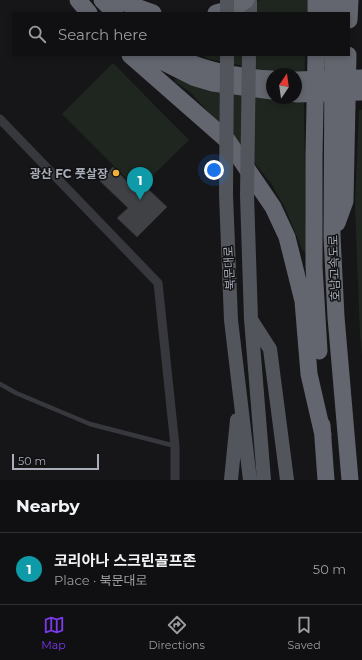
<!DOCTYPE html>
<html lang="en">
<head>
<meta charset="utf-8">
<style>
  :root { --surface:#101012; --page:#1e1e20; --text:#f1f3f6; --muted:#9c9d9f; --line:#303032; --accent:#7c3aed }
  body { margin:0; font-family:Montserrat,"Noto Sans KR",sans-serif; background:var(--page); color:var(--text) }
  .compass { position:absolute; left:266px; top:68px; width:36px; height:36px; border-radius:50%; background:var(--surface); box-shadow:0 2px 6px #0003; rotate:13deg }
  .scale { position:absolute; left:12px; bottom:10px; width:87px; box-sizing:border-box; padding-left:4px; border:2px solid #a8adb8; border-top:0; font-size:11px; line-height:14px; white-space:nowrap; color:#a8adb8; -webkit-text-stroke:3px #111113; paint-order:stroke }
  .you { position:absolute; left:214px; top:170px; width:14px; height:14px; margin:-10px; border:3px solid #fff; border-radius:50%; background:#1a73e8; box-shadow:0 0 0 6px #1a73e833 }
  .badge { display:grid; place-items:center; width:26px; height:26px; border-radius:50%; background:var(--accent); color:#fff; font-size:13px; font-weight:700 }
  .pin { position:absolute; translate:-50% -33px; filter:drop-shadow(0 1px 2px #0008) }
  .pin::after { content:''; position:absolute; top:21px; width:14px; height:12px; background:inherit; clip-path:polygon(0 0,100% 0,50% 100%) }
  .list { margin:0; padding:0; list-style:none }
  h2 { display:flex; justify-content:space-between; align-items:center; height:52px; margin:0; padding:0 16px; font-size:17px }
  h2 small { font-size:13px; font-weight:400; color:var(--muted) }
  .list li { display:grid; grid-template-columns:26px 1fr auto; gap:12px; align-items:center; box-sizing:border-box; height:72px; padding:0 16px; border-top:1px solid var(--line) }
  .list b { display:block; font-size:15px; white-space:nowrap }
  .list p { margin:0; font-size:13px; white-space:nowrap; color:var(--muted) }
  .list em { font-size:13px; font-style:normal; color:var(--muted) }
  .icon { flex:none; width:22px; height:22px; fill:none; stroke:currentColor; stroke-width:2; stroke-linecap:round; stroke-linejoin:round }
  .map { position:relative; flex:none; width:362px; height:480px; overflow:hidden }
  .search { position:absolute; background:var(--surface); box-shadow:0 2px 6px #0003; left:12px; right:12px; top:12px; height:44px; display:flex; align-items:center; gap:10px; box-sizing:border-box; padding:0 14px; border-radius:0px; color:var(--muted); font-size:15px }
  .sheet { height:124px; background:var(--surface) }
  nav { display:flex; justify-content:space-around; align-items:center; box-sizing:border-box; height:56px; border-top:1px solid var(--line); background:var(--surface); font-size:11px; color:var(--muted) }
  nav a { display:grid; justify-items:center; gap:2px }
  nav .on { color:var(--accent) }
  .map>svg:first-child { display:block }
  .green { fill:#1e261f }
  .building { fill:#404145; stroke:#303034 }
  .lines { fill:none; stroke-linecap:round; stroke-linejoin:round }
  .lane { stroke:#37383d; stroke-width:4.5 }
  .street { stroke:#37383d; stroke-width:9 }
  .primary { stroke:#53555c; stroke-width:14 }
  .highway { stroke:#63666e; stroke-width:17 }
  .primary-bridge { stroke:#53555c; stroke-width:14 }
  .highway-bridge { stroke:#63666e; stroke-width:17 }
  .poi-dot { fill:#f2b134; stroke:#111113; stroke-width:1.5 }
  .labels { text-anchor:middle; dominant-baseline:central; stroke-width:3; stroke-linejoin:round; paint-order:stroke }
  .poi-label { font-size:12px; font-weight:bold; fill:#a8adb8; stroke:#111113; text-anchor:end }
  .street-label { font-size:12px; fill:#a8adb8; stroke:#111113 }
</style>
</head>
<body>
<div class="map">
<svg width="362" height="480" viewBox="0 0 362 480">
  <rect width="100%" height="100%" fill="#161618"/>
  <path class="green" d="M260,0H307V13H233L244,9Z
    M200,55H305L304,100L306,253L302,249L285,208L271,183L242,148L190,92L175,82V79H185L240,94L272,100V98H296V74H273L264,70L209,59Z
    M113,63L189,140L138,190L62,114Z
    M359,110H362V355L360,336L355,206Z"/>
  <path class="building" d="M113,167L138,193L145,186L167,207L137,237L117,218L128,208L100,181Z"/>
  <g class="lines">
    <path class="lane" d="M0,384L16,393L90,424L175,446"/>
    <path class="street" d="M0,119L158,283L175,446V480"/>
    <path class="primary" d="M250,13V0
      M226,195L231,320L250,480
      M247,195L251,319L264,480
      M252,321L270,349L287,480
      M231,480L237,420"/>
    <path class="highway" d="M78,0L89,13
      M102,0L115,13
      M121,0L128,4L153,13
      M216,13L235,8L246,0
      M316,13V0
      M333,13V0
      M349,20L350,0
      M130,55L228,141L273,207L287,237L303,301L309,374L323,435
      M149,55L193,77L213,83L272,91
      M316,55L314,156V266L319,351
      M333,55L332,236L336,317L350,480
      M175,56C205,71 239,77 272,79
      M337,223L345,201L348,55
      M322,425L326,480"/>
    <path class="primary-bridge" d="M227,13V0
      M226,195L227,55
      M247,195L249,55"/>
    <path class="highway-bridge" d="M296,80L362,78
      M296,94L362,92"/>
  </g>
  <circle class="poi-dot" cx="116" cy="173" r="4"/>
  <g class="labels">
    <g class="poi-label">
      <text x="108" y="173">광산 FC 풋살장</text>
    </g>
    <g class="street-label">
      <text transform="translate(229 268) rotate(-93)">북문대로</text>
      <text transform="translate(334 268) rotate(-92)">호남고속도로</text>
    </g>
  </g>
</svg>
<svg class="compass" viewBox="-18 -18 36 36"><path d="M0-13l5 13h-10z" fill="#e53935"/><path d="M0 13l5-13h-10z" fill="#9c9d9f"/></svg>
<div class="scale">50 m</div>
<div class="you"></div>
<div class="pin badge" style="left:140px;top:200px;background:#0f9aa8">1</div>
<div class="search"><svg class="icon" aria-label="search" viewBox="0 0 24 24"><circle cx="10" cy="10" r="6"/><path d="M15 15l6 6"/></svg>Search here</div>
</div>
<section class="sheet">
<h2>Nearby<small></small></h2>
<ul class="list">
<li><span class="badge" style="background:#0f9aa8">1</span><div><b>코리아나 스크린골프존</b><p>Place · 북문대로</p></div><em>50 m</em></li>
</ul>
</section>
<nav>
<a class="on"><svg class="icon" aria-label="map" viewBox="0 0 24 24"><path d="M3 6l6-2 6 2 6-2v14l-6 2-6-2-6 2zM9 4v14M15 6v14"/></svg>Map</a>
<a><svg class="icon" aria-label="directions" viewBox="0 0 24 24"><path d="M12 3l9 9-9 9-9-9zM9 14v-3h6M13 9l2 2-2 2"/></svg>Directions</a>
<a><svg class="icon" aria-label="saved" viewBox="0 0 24 24"><path d="M7 4h10v16l-5-4-5 4z"/></svg>Saved</a>
</nav>
</body>
</html>
